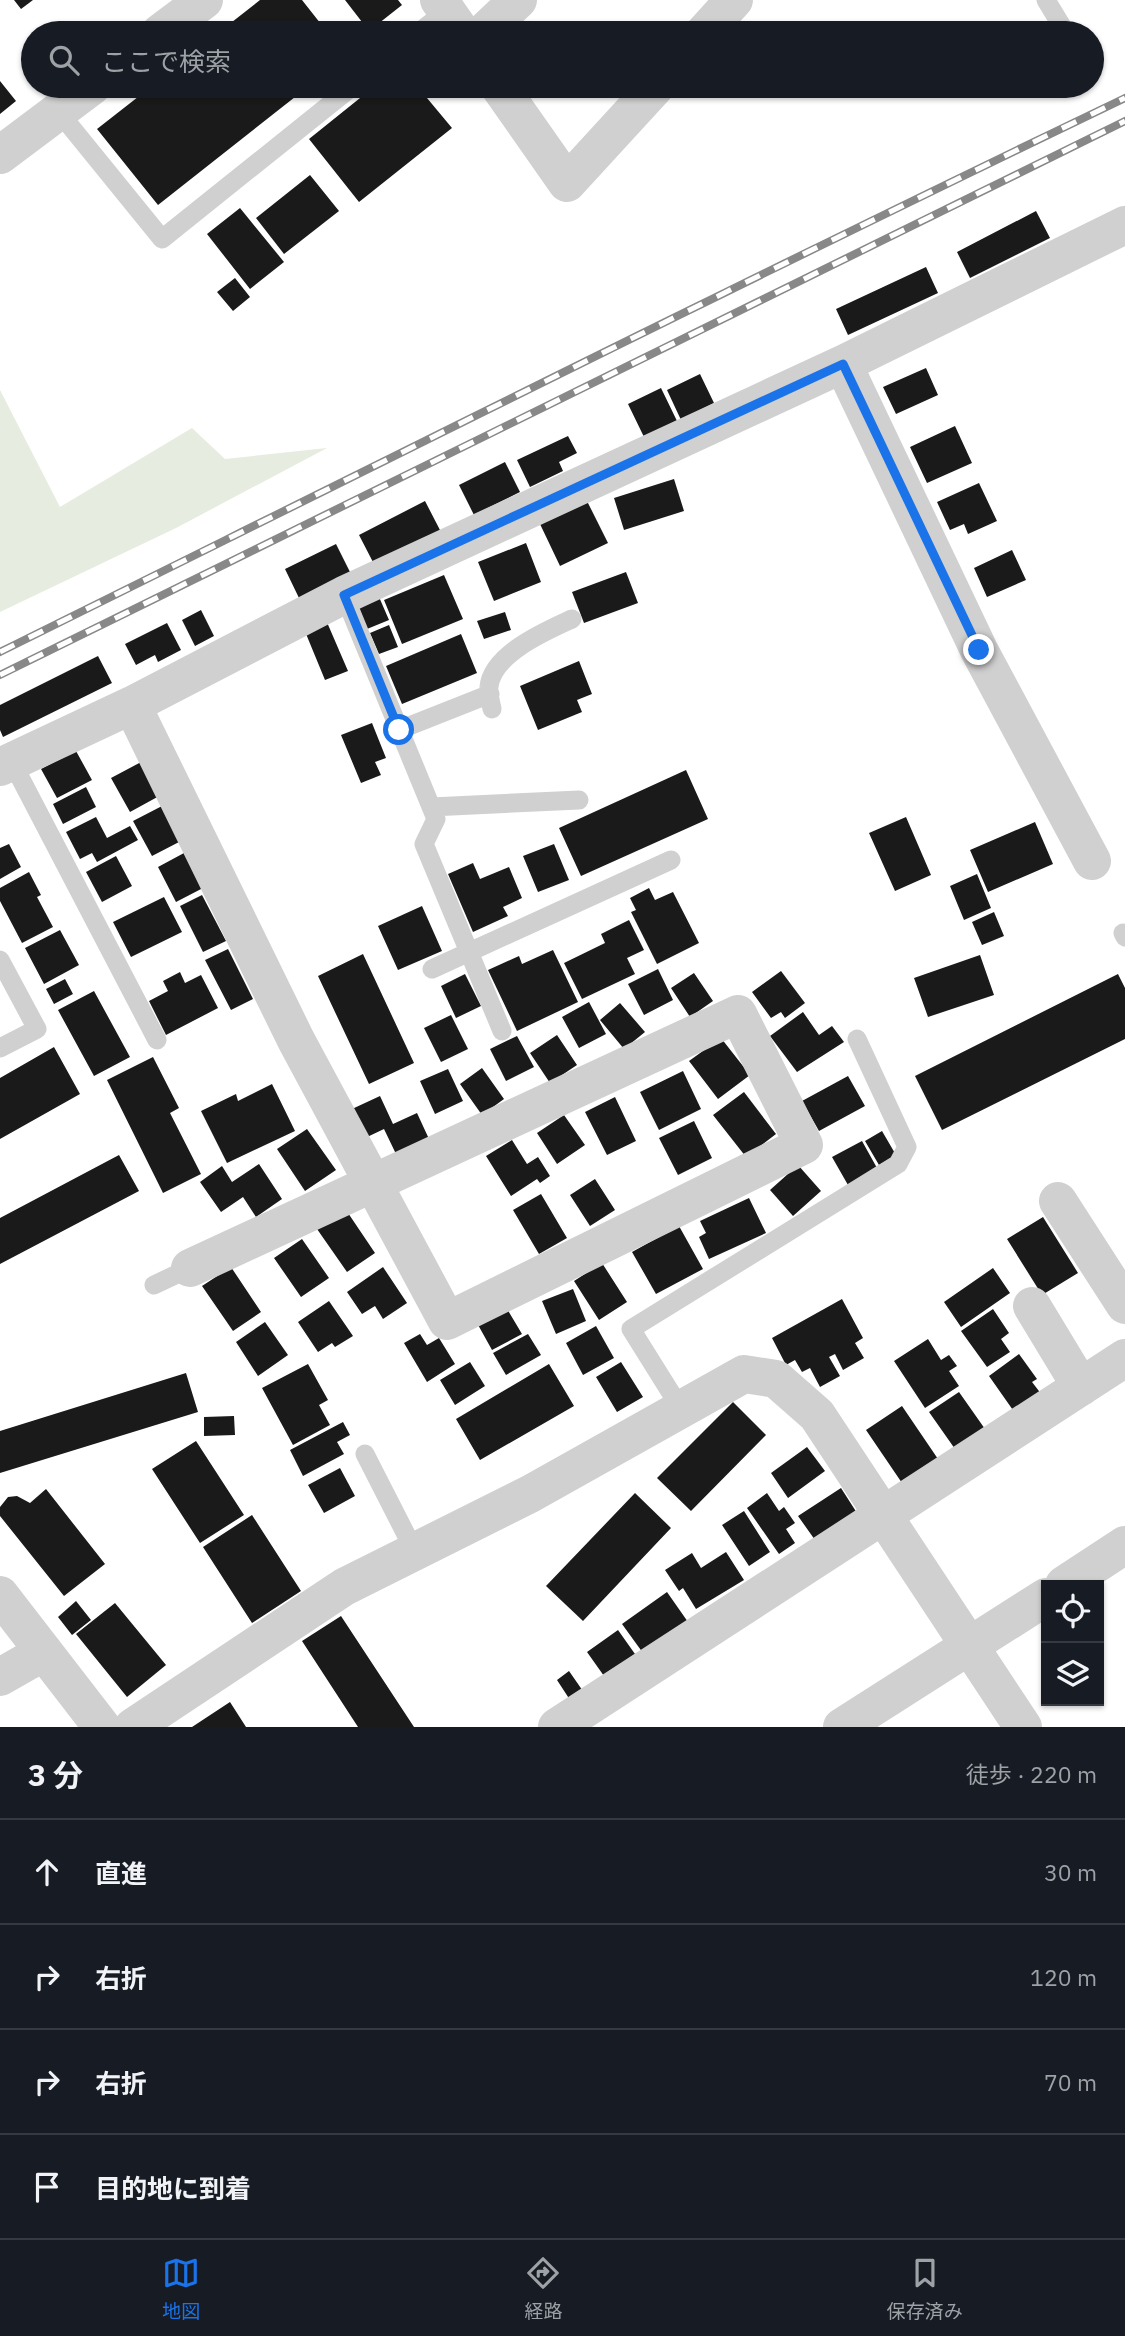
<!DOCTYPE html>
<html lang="ja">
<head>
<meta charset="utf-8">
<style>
  :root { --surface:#171b24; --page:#242831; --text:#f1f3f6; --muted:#9ea1a6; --line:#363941; --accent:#1a73e8 }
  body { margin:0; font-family:"IBM Plex Sans","Noto Sans JP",sans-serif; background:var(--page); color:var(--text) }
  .controls { position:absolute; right:21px; bottom:21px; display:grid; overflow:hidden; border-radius:0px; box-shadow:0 2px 5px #0004 }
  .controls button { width:63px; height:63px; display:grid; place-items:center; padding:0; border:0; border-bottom:2px solid var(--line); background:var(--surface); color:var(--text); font:35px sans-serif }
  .stop { position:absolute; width:21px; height:21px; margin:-16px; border:5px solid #1a73e8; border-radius:50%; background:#fff }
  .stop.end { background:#1a73e8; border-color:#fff; box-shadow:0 2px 7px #0008 }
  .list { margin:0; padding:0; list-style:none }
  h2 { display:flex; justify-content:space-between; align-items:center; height:91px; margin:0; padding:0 28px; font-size:30px }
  h2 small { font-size:23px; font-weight:400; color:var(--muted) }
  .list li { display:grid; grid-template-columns:46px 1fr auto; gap:21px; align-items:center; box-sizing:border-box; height:105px; padding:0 28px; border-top:2px solid var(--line) }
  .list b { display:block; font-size:26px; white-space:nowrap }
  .list em { font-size:23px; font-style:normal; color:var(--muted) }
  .icon { flex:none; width:38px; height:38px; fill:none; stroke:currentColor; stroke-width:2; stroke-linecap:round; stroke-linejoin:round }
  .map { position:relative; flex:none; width:1125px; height:1727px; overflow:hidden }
  .search { position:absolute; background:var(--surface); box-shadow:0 2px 5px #0004; left:21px; right:21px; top:21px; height:77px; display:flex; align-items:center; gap:18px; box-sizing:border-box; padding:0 24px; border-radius:38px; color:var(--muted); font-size:26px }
  .sheet { height:511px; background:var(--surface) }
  nav { display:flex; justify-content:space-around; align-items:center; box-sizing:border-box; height:98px; border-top:2px solid var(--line); background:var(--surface); font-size:19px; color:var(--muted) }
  nav a { display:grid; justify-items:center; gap:4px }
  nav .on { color:var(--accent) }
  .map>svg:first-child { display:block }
  .green { fill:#e6ecdf }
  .building { fill:#1a1a1a }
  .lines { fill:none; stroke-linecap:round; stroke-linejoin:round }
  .service { stroke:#d0d0d0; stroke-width:19 }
  .minor { stroke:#d0d0d0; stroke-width:38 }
  .rail-casing { stroke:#888; stroke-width:8 }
  .rail { stroke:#fff; stroke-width:5; stroke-dasharray:16; stroke-linecap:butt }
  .route { stroke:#1a73e8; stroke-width:9 }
</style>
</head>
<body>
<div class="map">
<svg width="1125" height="1727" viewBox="0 0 1125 1727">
  <rect width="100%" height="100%" fill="#fff"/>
  <path class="green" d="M0,390L60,507L192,428L225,459L327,448L176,528L0,612Z"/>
  <path class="building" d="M14,0H33L21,9Z
    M260,0H302L328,33H218Z
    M345,0H398L402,5L369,31Z
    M0,81L16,101L0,114Z
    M152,86H309L158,205L97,129Z
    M375,86H417L452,128L359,202L309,139Z
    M310,175L339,211L284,254L256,218Z
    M240,208L284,262L250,289L207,234Z
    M1036,211L1050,238L970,278L957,252Z
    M926,267L938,293L848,335L836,309Z
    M235,278L250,297L233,311L217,292Z
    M926,368L938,395L896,414L883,387Z
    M700,374L714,403L681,420L667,390Z
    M661,388L677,421L644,437L628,404Z
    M955,426L972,463L927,483L910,447Z
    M568,436L577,453L559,462L563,471L530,487L517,460Z
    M505,462L520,492L474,515L459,485Z
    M674,479L684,511L624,530L614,498Z
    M979,483L997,521L968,534L964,524L950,530L937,502Z
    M425,501L441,532L375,566L359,535Z
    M587,501L608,543L560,566L540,524Z
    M526,543L541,582L494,601L478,562Z
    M336,544L350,572L299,598L285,569Z
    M1012,550L1026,580L987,597L974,568Z
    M626,572L638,603L584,623L572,592Z
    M444,575L463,619L402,644L384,600Z
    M376,590L389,620L367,629L354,599Z
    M201,610L214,636L195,646L182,620Z
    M505,612L511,630L484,639L477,621Z
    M326,620L348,671L325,680L304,629Z
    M167,623L181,650L158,662L155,655L136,665L125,644Z
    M389,625L398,647L379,654L370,633Z
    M461,634L477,673L402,704L386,666Z
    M98,656L112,683L3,737L0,730V705Z
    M579,661L592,694L577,700L582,712L538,730L520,686Z
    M372,723L386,758L375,762L381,775L361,783L341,735Z
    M76,751L92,780L57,798L41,769Z
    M143,761L161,795L130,812L111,778Z
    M686,770L708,819L581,876L559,828Z
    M86,787L96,807L63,824L53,804Z
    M162,806L181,841L152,856L133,821Z
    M96,817L107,838L130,826L138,840L97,862L92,853L80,859L66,832Z
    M906,817L931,875L895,891L869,833Z
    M1035,822L1053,864L988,892L970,850Z
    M9,844L21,867L0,879V848Z
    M554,844L569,880L538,892L523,856Z
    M184,853L203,888L176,902L158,867Z
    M116,856L132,886L102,902L86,872Z
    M473,863L480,879L509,867L522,898L503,907L508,916L473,932L448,874Z
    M29,872L41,895L37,897L53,927L22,943L0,901V888Z
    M977,874L991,908L964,920L950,886Z
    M649,888L655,900L673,892L699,943L657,964L631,912L636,910L630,898Z
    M202,895L226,941L203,952L180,906Z
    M164,897L182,932L131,957L113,922Z
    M422,906L442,951L398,970L378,926Z
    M994,912L1004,936L982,945L972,922Z
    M629,920L644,950L627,958L635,974L582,999L564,963L605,943L601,934Z
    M60,930L79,965L44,984L25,948Z
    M228,949L253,999L231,1010L205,960Z
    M553,950L578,1002L517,1031L488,970L519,956L522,964Z
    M363,954L414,1063L369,1084L318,976Z
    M980,955L994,995L928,1017L914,978Z
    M658,969L673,1000L644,1015L628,984Z
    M781,971L805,1003L785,1018L781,1012L771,1018L752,992Z
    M180,972L185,983L201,975L218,1008L166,1035L149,1001L168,991L163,981Z
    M694,973L713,1001L690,1017L671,988Z
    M465,974L481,1006L456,1018L441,986Z
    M1118,974L1125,988V1039L942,1130L915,1076Z
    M65,979L73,994L54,1004L46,989Z
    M94,991L130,1057L94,1076L58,1010Z
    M589,1002L606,1034L579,1048L562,1017Z
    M620,1003L645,1032L624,1049L600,1020Z
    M803,1012L819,1035L832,1026L844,1042L797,1072L770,1036Z
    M451,1015L468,1049L441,1062L424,1028Z
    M557,1035L577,1065L550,1083L530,1053Z
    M517,1036L534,1067L506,1081L490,1049Z
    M721,1038L750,1075L718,1099L689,1061Z
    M54,1047L80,1094L0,1139V1078Z
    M153,1057L179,1108L170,1113L201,1174L163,1193L107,1080Z
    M482,1068L504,1099L482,1115L460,1084Z
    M448,1069L463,1101L435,1114L420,1081Z
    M683,1071L701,1109L659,1130L640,1092Z
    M848,1076L865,1106L819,1131L802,1101Z
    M272,1084L295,1131L227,1163L201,1111L236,1094L238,1101Z
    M744,1092L776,1134L746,1157L713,1115Z
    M380,1096L393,1124L417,1113L429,1139L396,1154L384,1129L365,1138L352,1109Z
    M615,1097L636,1141L607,1155L585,1112Z
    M564,1115L585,1145L557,1164L537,1133Z
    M694,1121L712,1158L678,1175L659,1138Z
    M307,1129L336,1170L305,1191L277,1149Z
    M882,1131L896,1155L879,1165L865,1141Z
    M512,1140L527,1164L538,1157L550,1176L540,1183L537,1179L511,1196L486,1156Z
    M862,1141L877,1168L848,1185L832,1157Z
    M119,1155L139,1191L0,1264V1218Z
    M259,1164L282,1199L256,1217L243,1197L221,1212L200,1182L222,1166L232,1182Z
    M798,1165L821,1191L793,1216L770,1190Z
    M595,1179L615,1210L590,1226L570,1195Z
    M541,1194L567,1238L539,1254L513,1210Z
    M749,1198L766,1233L709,1259L699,1237L706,1233L700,1221Z
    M346,1210L375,1253L347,1272L317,1229Z
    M1043,1217L1078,1273L1042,1295L1007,1239Z
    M679,1226L703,1269L656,1294L632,1252Z
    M302,1239L329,1278L301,1297L274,1258Z
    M602,1263L627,1302L599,1320L574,1281Z
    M231,1267L261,1312L233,1331L202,1286Z
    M383,1267L407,1303L383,1319L375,1306L362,1314L347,1292Z
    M993,1268L1010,1293L961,1327L944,1302Z
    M573,1289L586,1321L556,1334L542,1301Z
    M842,1299L863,1338L855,1343L864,1358L843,1370L835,1354L829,1357L840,1376L820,1387L810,1368L802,1372L795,1360L786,1365L772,1338Z
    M329,1301L353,1336L335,1347L332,1343L318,1352L298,1322Z
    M506,1307L522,1334L492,1350L477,1323Z
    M993,1309L1009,1333L1001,1339L1010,1352L987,1367L961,1331Z
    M265,1322L288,1355L258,1376L236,1342Z
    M596,1326L614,1358L583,1375L566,1343Z
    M420,1334L427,1345L439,1338L455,1364L427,1382L404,1343Z
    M528,1334L541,1355L506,1375L493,1353Z
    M928,1339L941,1360L949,1355L957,1366L949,1371L959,1386L925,1408L894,1361Z
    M1019,1354L1037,1379L1032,1382L1042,1395L1015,1413L989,1376Z
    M470,1362L485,1386L455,1405L440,1380Z
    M621,1362L643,1397L617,1412L596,1377Z
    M308,1364L328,1400L319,1405L330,1425L293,1445L262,1388Z
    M549,1364L574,1406L480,1460L456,1419Z
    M186,1373L198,1412L0,1473V1431Z
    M959,1392L985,1429L955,1449L929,1412Z
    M733,1402L766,1435L691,1511L657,1478Z
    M902,1406L938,1459L902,1483L866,1430Z
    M234,1416L235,1435L204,1436V1417Z
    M343,1422L350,1435L337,1442L344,1454L303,1476L290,1450Z
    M196,1441L244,1515L200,1543L152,1469Z
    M807,1447L825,1471L788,1498L771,1473Z
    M340,1468L355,1496L324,1513L308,1485Z
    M841,1488L857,1513L815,1540L798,1516Z
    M46,1489L105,1564L64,1596L0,1516V1507L8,1497L17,1496L30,1503Z
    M635,1493L671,1528L583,1621L546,1586Z
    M767,1493L779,1511L784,1507L795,1523L786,1529L795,1543L779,1554L747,1508Z
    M744,1511L770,1552L749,1566L722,1525Z
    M252,1515L301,1591L252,1623L203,1547Z
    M726,1552L744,1580L696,1609L683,1588L679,1591L665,1570L692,1553L701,1568Z
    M667,1592L688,1622L643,1653L622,1624Z
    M76,1601L91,1620L72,1635L58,1617Z
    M115,1603L166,1665L127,1697L76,1634Z
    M341,1616L414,1727H358L302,1641Z
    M618,1630L635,1654L604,1676L587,1652Z
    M569,1671L585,1694L572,1703L557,1680Z
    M230,1702L246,1727H192Z"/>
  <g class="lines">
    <path class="service" d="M1046,0L1066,33
      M418,33L446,11
      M58,111L162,239L353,86
      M344,595L436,819L424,844L502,1031
      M492,709C491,703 488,694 489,687C492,654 546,631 572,619
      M399,730L490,694
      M12,762L157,1040
      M431,807L579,800
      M1123,933L1125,937
      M0,960L37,1029L0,1048
      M432,969L671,860
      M154,1285L190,1268
      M681,1409L631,1329L898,1164L907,1147L857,1039
      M365,1454L415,1552"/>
    <path class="minor" d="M439,0L462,33
      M160,33L204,0
      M483,33L518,0
      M704,33L734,0
      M499,86L567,183L656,86
      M0,155L92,86
      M843,364L979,650L1092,861
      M132,705L296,1040L447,1321L804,1145L738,1014L190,1268
      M0,767L132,705L344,595L843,364L1125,225
      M1058,1201L1125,1305
      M1032,1306L1081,1387
      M1064,1585L1125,1545
      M0,1595L102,1727
      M0,1677L44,1652
      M133,1727L344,1587L530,1494L744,1374L776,1379L817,1415L1023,1727
      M557,1727L1125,1358
      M842,1727L1046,1597"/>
    <defs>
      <path id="rail" d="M0,652C375,466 748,279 1125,98
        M0,675L1125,121"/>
    </defs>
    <use href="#rail" class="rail-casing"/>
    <use href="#rail" class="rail"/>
  </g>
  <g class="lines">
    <path class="route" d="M399,730L344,595L843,364L979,650"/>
  </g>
</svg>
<div class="controls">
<button><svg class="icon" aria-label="locate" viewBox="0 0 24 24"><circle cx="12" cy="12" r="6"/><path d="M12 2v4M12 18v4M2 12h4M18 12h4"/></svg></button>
<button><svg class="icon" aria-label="layers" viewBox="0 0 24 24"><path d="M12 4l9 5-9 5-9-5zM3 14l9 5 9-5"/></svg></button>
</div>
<div class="stop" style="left:399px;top:730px"></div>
<div class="stop end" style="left:979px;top:650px"></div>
<div class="search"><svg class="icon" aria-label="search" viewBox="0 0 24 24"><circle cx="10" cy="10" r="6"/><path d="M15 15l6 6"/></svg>ここで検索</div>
</div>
<section class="sheet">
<h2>3 分<small>徒歩 · 220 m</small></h2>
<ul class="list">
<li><svg class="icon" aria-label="ahead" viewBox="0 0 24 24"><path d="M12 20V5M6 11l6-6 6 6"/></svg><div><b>直進</b></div><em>30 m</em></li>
<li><svg class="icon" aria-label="right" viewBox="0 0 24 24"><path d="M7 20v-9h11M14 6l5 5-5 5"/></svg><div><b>右折</b></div><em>120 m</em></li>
<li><svg class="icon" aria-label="right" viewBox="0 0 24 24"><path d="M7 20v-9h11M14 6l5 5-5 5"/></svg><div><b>右折</b></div><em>70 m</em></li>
<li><svg class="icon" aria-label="arrive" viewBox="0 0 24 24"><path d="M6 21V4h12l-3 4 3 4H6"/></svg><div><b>目的地に到着</b></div></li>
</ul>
</section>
<nav>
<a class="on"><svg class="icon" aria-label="map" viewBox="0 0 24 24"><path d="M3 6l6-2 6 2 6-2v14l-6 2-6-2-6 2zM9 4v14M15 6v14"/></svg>地図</a>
<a><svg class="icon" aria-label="directions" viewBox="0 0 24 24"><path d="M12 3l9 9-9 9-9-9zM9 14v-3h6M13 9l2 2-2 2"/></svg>経路</a>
<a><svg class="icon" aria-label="saved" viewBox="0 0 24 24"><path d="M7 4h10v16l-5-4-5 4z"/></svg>保存済み</a>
</nav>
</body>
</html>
